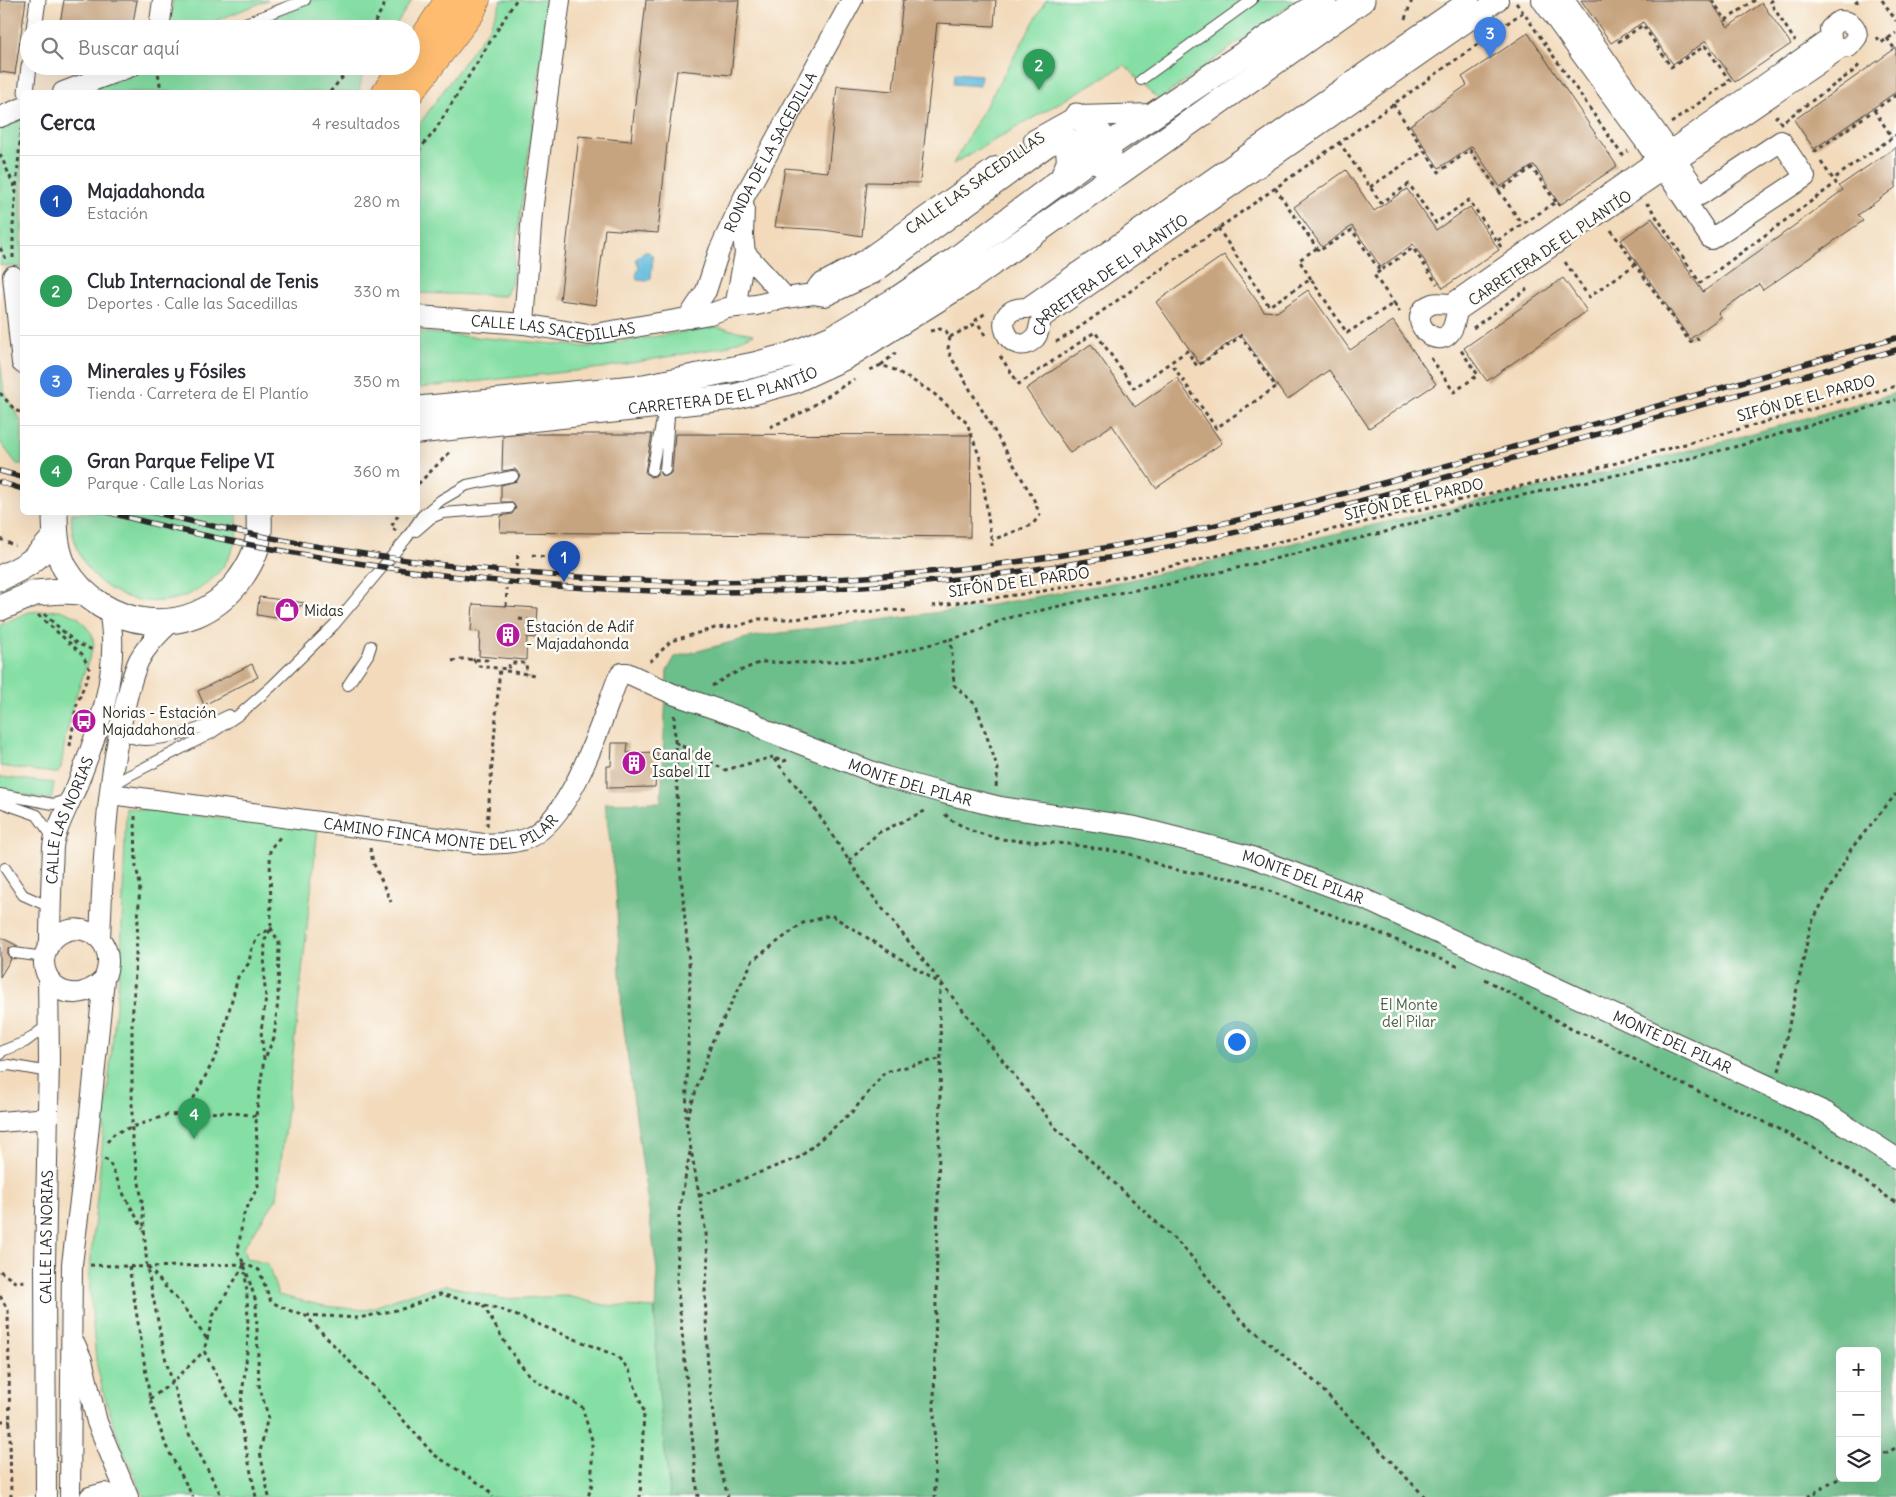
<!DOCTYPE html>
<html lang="es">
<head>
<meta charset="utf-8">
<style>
  :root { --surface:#fff; --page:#f7f7f7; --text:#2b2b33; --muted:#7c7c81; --line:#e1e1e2; --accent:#b5179e }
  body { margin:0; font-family:Delius,sans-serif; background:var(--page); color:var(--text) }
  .controls { position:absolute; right:15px; bottom:15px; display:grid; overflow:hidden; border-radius:8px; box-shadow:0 5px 20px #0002 }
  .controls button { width:45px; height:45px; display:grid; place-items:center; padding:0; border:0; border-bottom:1px solid var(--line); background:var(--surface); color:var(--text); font:25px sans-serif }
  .you { position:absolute; left:1236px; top:1041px; width:18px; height:18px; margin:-12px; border:4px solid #fff; border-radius:50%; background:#1a73e8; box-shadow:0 0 0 8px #1a73e833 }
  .badge { display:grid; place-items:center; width:32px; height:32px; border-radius:50%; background:var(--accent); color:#fff; font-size:16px; font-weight:700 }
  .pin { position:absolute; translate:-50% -41px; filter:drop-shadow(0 1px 2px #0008) }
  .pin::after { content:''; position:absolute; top:26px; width:18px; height:15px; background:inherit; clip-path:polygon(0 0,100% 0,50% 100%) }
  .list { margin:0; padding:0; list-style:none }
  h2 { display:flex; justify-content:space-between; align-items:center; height:65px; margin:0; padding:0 20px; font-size:21px }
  h2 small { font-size:16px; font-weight:400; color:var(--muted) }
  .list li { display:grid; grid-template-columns:32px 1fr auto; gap:15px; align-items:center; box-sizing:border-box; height:90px; padding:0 20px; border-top:1px solid var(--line) }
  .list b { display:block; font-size:19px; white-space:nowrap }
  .list p { margin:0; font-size:16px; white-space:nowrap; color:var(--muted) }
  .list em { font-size:16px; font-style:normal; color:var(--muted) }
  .icon { flex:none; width:28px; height:28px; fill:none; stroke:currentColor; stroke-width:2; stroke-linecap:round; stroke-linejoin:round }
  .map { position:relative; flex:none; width:1896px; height:1497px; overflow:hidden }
  .search { position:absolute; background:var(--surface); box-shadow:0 5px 20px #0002; left:20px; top:20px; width:400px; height:55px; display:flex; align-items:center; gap:12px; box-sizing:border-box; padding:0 18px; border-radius:28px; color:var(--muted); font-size:19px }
  .panel { position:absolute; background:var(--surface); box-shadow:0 5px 20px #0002; left:20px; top:90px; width:400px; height:425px; border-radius:8px }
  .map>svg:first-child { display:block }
  .green { fill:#85dfa4; stroke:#588568 }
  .forest { fill:#6cbe8a; stroke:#4c745a; fill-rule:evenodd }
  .water { fill:#5db9db; stroke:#447283 }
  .building { fill:#c7a480 }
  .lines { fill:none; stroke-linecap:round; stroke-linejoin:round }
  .service-casing { stroke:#494541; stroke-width:12 }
  .pedestrian-casing { stroke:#494541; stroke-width:17 }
  .minor-casing { stroke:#494541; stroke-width:22 }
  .tertiary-casing { stroke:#494541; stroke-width:27 }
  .motorway-casing { stroke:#494541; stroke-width:29 }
  .path { stroke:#494541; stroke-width:3; stroke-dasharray:4 4; stroke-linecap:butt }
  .service { stroke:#fff; stroke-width:10 }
  .pedestrian { stroke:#fff; stroke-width:15 }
  .minor { stroke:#fff; stroke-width:20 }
  .tertiary { stroke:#fff; stroke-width:25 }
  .motorway { stroke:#fdbc70; stroke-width:28 }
  .rail-casing { stroke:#2b2b2b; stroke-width:5.5 }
  .rail { stroke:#fdfcf7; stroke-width:4; stroke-dasharray:11; stroke-linecap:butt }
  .labels { text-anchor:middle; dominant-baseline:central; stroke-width:5; stroke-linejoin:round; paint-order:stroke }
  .street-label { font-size:15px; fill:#2b2b2b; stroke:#fdfcf7 }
  .poi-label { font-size:15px; fill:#2b2b2b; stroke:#fdfcf7; text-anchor:start }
  .park-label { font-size:15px; fill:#46614f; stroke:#fdfcf7 }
</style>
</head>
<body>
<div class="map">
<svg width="1896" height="1497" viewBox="0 0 1896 1497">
  <rect width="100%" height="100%" fill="#fdfcf7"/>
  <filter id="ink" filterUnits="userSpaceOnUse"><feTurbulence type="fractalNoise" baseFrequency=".02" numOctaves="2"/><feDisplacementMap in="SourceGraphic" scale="10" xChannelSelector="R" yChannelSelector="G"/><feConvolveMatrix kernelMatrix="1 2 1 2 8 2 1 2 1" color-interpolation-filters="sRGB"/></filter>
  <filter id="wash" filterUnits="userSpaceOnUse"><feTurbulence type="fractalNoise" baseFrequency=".0096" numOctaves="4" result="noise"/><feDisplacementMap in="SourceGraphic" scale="20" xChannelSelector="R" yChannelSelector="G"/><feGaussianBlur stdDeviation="1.12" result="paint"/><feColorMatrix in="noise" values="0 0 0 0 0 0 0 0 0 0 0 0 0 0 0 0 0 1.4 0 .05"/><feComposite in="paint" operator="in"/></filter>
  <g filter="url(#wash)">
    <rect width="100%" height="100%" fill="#f2dabb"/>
    <path class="green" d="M173,0H268L195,29H169Z
      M310,0H412L393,29H239Z
      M502,0H549L511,284L505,296L418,293V126L490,26Z
      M1046,0H1296L1159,100L1125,65L953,164Z
      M147,66H367L363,72L359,92H82Z
      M22,117V268L0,265V126Z
      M716,327L754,334L724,347L602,368L418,388V332L588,347Z
      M0,360L4,392L22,423V464H17L0,442Z
      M72,513H237C237,520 238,528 237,535C219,614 113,626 79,553C74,542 70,525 72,513Z
      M60,610L78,617L92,634L94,645L73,704L65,740L61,768L58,773H53L0,766V625L29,612Z
      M0,777L54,783L51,800L0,791Z
      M126,808L318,828L277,1198L243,1248L246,1258L268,1264L278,1295L324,1306L366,1310L410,1294L446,1285L502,1299L567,1296L604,1305L654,1308L671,1497H144L121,1446L103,1392L96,1361L89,1278L121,955Z"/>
    <path class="forest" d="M1896,393V1497H670C662,1422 651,1346 657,1271L622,1014L616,889L605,803L661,802L667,671L675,657L751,637L985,606L1129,580L1583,478L1728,440ZM1840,1351H1877V1478H1840Z"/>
    <path class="water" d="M955,73L981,75L980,86L954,84Z
      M643,252H649L653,257L651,278L647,281L637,280L636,276L639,267L636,259Z"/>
    <g id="blocks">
      <path class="building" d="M0,0H26L15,74L0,72Z
        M64,0H137L132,29H59Z
        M646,0H739L731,75L677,70L667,145L658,233L605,229L596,305L560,300L579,136L631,141Z
        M903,0H996L994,26L937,23L920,183L867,182L862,236L824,230L775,227L785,168L828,172L837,86L893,91Z
        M1581,0H1710L1728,27L1762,3L1791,44L1735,82L1706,41L1673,64L1643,22L1611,43Z
        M1528,33L1617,166L1560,205L1534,165L1500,187L1472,146L1439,168L1410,125L1467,85L1462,77Z
        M1896,48V92L1814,149L1794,120Z
        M1896,147V187L1858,215L1863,221L1763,290L1759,284L1718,313L1721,317L1690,339L1621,240L1652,218L1703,292L1843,190L1839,186Z
        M1346,170L1374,211L1407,189L1436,230L1470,207L1499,250L1443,288L1413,244L1381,267L1352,226L1322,247L1294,207Z
        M1224,255L1264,311L1277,312L1308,290L1350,350L1393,321L1436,384L1369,428L1329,370L1287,400L1241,334L1200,364L1156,302Z
        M1563,278L1587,311L1487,381L1464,348Z
        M1091,344L1135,407L1177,378L1222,443L1156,488L1112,425L1070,453L1026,389Z
        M523,434H652L645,472L650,477L655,476L659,472L661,475L665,477L670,474L672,471L675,434L971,435L970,537L500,532L501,516L512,514L516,508L512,502H501V485L517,481L520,475L515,469L502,471L503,436Z
        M259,597L306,603L276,618L257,615Z
        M473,604L538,608L536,638L527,637L526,660L479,656L480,632L471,631Z
        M252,664L258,677L204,705L198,691Z
        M612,743H628L627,753L658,752L655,787L607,788V766H611Z
        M0,937L18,946L12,947L8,949V955L11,959L0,977Z"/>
    </g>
  </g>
  <g filter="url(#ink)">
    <use href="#blocks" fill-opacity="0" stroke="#494541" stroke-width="1"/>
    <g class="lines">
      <defs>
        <path id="service" d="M230,29L305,0
          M1141,80L1252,0
          M652,470L665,405
          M665,470L669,416
          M416,531L431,518L443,513L509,508
          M348,685L368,655L371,646
          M120,729C125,734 129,738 136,739C163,744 205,727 229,715
          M112,786L128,776L210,734L240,714L271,687L334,625L406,539L422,516L441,500L467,485L513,476
          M0,794L53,804L63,801L68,795
          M0,802L37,815L54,839
          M5,868L23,895L50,907
          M14,953L45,957
          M0,1054L2,1051L25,1042L48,1025
          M0,1067L9,1065L49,1072"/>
        <path id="pedestrian" d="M34,29L38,0
          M26,92L29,66"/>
        <g id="minor">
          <path id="s1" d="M1469,0L1027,308C984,307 1011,363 1035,338C1041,331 1038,323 1043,317L1498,0"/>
          <path d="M1542,0L1644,140L1711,239L1805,177L1781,141L1700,195L1564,0"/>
          <path d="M1840,21C1851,21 1857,27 1857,37L1849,47L1841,48L1457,311C1456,316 1455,322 1453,327C1440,358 1400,316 1432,304C1438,302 1446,304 1452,304L1831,38L1830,29L1836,23Z"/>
          <path d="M159,29L163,0"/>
          <path d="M63,92L132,66"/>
          <path d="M0,117L22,108"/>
          <path d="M1034,140L1077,116L1154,114"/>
          <path d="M744,207L743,235L745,253L786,298"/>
          <path d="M13,276L22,363"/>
          <path d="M815,291L819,285L865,260L996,167"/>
          <path d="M735,307L745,253"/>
          <path id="s2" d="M418,316L524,324L589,335L710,314L727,308L756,305L786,298L813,294L825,296L874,273L1048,146L1065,139L1067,161L1058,183"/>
          <path id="s3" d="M688,318L706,291L719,251L744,197L852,0"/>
          <path d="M524,324L532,212L560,0"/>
          <path id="s4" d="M111,794L483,844C498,843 514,844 528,838C573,818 601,721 618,678L622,673H627L673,694L753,722L767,731L886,777L943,793L1000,807L1135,827L1249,856L1364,899L1825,1112L1896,1158"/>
          <path d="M100,939C103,864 106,789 123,715C127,697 131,677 139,660C147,645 159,633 171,622"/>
          <path id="s5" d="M50,943C50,918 51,893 52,867C53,859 52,849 54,841C58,824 69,804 76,788C98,733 121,670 109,611"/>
          <path d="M0,1122L48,1118"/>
          <path d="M75,1344L82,1360L97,1422L128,1497"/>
          <path id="s6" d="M46,1497L45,1264L49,1059L48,977"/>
          <path d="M70,1497L72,1264L86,1154L104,979C124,932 64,911 47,949C43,957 43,966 47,975C58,1000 87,997 104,979"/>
          <path d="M90,1497L105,1493L119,1497"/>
        </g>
        <g id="tertiary">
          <path d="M1077,116L1100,134L1103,140L1099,162"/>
          <path d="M1065,139L1086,150L1109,154"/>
          <path d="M418,409L644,387L754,365L791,355L834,337L899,298L955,260L1100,151L1324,0"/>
          <path id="s7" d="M418,431L734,397L793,381L845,357L965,282L1362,0"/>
          <path d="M55,512C55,531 56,551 65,568C102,631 191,642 237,583C247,570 256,555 258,539C260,531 259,521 259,512"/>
          <path d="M0,578C27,566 37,560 55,536"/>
          <path d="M0,608L35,593L62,591L83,592"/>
        </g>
        <path id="motorway" d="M411,58L449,0
          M386,92L405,66
          M410,92L471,12L476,0"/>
      </defs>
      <use href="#service" class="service-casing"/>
      <use href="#pedestrian" class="pedestrian-casing"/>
      <use href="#minor" class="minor-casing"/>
      <use href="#tertiary" class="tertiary-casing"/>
      <use href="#motorway" class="motorway-casing"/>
      <path class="path" d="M1712,0L1726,20L1755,0
        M1773,0L1770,2L1795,41
        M1882,0L1896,21
        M1516,3L1523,12
        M1855,3L1860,0
        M1405,19L1412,0
        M371,29L387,0
        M1877,37L1881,43L1896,33
        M1887,38L1896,51
        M1618,42L1643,25L1671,67L1705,46L1730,81L1671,123
        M157,66L160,84L159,92
        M330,92L352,66
        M1393,104L1439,172L1470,150L1499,191L1532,168L1556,202
        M1874,110L1892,137
        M1775,118L1777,116L1781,123L1855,70L1860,64
        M1339,142L1381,203L1409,184L1436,223L1469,200L1497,241
        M418,151L434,132L516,0
        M1814,152L1896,95
        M0,154L16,190
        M1821,162L1833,179L1896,135
        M1370,187L1424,151
        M1275,188L1319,251L1352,230L1380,271L1413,248L1437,284
        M1499,191L1522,224
        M1646,205L1648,204L1700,283L1836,183L1833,179
        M1218,228L1269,306L1311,279L1347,333L1394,303L1400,312
        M1611,230L1690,342L1697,338L1700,343
        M1501,247L1497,241L1556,202L1560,206
        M0,248L6,259
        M13,258V226L21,129
        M1565,262L1589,297L1637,263
        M1380,271L1374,275L1394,303
        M1311,279L1299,260L1317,248
        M1473,328L1527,289
        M930,331L940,329L946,331L950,337L948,349L951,357L1009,456L1034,500L1040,515L1032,525L992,540
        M985,335L976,320L987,312
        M950,337L977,323
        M1056,342L1070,334L1523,12L1622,155L1628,151
        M1000,356L1019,384L1095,332L1134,388L1187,351L1197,366L1241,336L1276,387L1216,428L1171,363
        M1431,358L1454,392L1478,375L1460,349
        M881,365L896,353
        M870,370L881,365L895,370L932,392L967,423L980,458L992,546
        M0,393L15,410L22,413
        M770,427L805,411L854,379
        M418,484L452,450
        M396,531L391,527L400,512
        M0,539L15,546
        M532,555L560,559L559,571
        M517,567L518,551
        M506,606L507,588
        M932,606L1031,593L1129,576L1587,471L1896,386
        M44,614L76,643L93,650
        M38,615L82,654L90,670L76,707L70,746
        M519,619L529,620
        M473,659L479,666L487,667
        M452,661L461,659L487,660V667L508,669L510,663H526L527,674
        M650,662L671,641L715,628L738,626L759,619H792L887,610L907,611
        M506,671L535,675
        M712,686L728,676L761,662L810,663L874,659L951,639
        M674,715L680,865L690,974L686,1122L706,1233L708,1261L705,1290L708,1374L719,1463L728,1497
        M675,742L725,770L773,757
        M787,760L784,761L773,758L813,806L871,894L1056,1128L1187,1251L1239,1318L1314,1381L1425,1497
        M996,787L998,769L976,705L954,685L951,639L970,634L1004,619L1102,596L1175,583L1385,532L1463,508L1663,465L1742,445L1896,400
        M945,814L951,820L972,831L999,839L1068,844L1127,853L1171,869L1240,880L1377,932L1459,967
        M135,816L136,867L140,884L132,1025V1140L142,1201L147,1267L166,1361L187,1430L222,1497
        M487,826L500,667
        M370,848L373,862L391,902
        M849,861L878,833L927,810
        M1485,979L1573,1030L1602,1041L1660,1074L1759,1119L1826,1154L1896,1203
        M1779,1071L1811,924L1851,849L1896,794
        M186,1113L218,1052L238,977L249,963L251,951L258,936L271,928L279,943L278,1000L274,1038L265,1058
        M687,1118L712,1042L753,960L803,923L831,915L941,984L939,1000L941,1047L934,1402L935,1497
        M107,1142L115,1133L167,1115L227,1112L256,1116
        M690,1152L679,1212L677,1281L698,1497
        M104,1159L109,1161L124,1195L143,1229
        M699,1196L800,1157L853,1111L885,1072L939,1059V1056
        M90,1265L147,1267L244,1264L259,1270L271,1302L291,1311L305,1315L379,1392L433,1454L488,1489L493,1497
        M244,1265L213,1316L204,1351L240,1419L256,1497
        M129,1266L150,1399L166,1446L193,1497
        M148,1267L181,1304L207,1339
        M0,1271L15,1282L26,1281
        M0,1296L8,1310L11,1497
        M483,1305C497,1328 510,1355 529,1374C544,1388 565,1397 582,1407L592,1440V1484L588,1497
        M306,1315L359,1318L406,1308L440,1294L500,1309L617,1356L629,1370L644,1412L640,1497
        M150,1399L173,1382L204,1351
        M240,1418C241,1399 244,1381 246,1363C249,1333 248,1302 245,1272
        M0,1421H11
        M1877,1457L1896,1448
        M269,1497L260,1452L268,1416L259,1385L256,1302L244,1264L238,1252L243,1216L258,1186L256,1116L264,1059L261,1031L266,998L264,978L265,940L271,928L270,849L282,835
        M1807,1497L1840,1478"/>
      <use href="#service" class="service"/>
      <use href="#pedestrian" class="pedestrian"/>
      <use href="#minor" class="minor"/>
      <use href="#tertiary" class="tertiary"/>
      <use href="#motorway" class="motorway"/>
      <defs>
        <path id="rail" d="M0,471L22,477
          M0,482L22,489
          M107,512C196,536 286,553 377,566C613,602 854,600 1089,561C1228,539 1364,501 1499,462C1631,425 1764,387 1896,350
          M151,512C458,586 781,605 1092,550C1236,525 1377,485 1517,446C1644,410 1770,374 1896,338"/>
      </defs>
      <use href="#rail" class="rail-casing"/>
      <use href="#rail" class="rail"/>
    </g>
  </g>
  <defs>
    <symbol id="shop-disc" viewBox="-11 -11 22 22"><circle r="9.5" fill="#b5179e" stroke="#fdfcf7"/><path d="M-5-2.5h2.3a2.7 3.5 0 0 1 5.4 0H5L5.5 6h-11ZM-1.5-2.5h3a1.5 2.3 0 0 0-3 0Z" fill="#fff"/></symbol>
    <symbol id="building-disc" viewBox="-11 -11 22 22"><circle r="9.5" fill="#b5179e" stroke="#fdfcf7"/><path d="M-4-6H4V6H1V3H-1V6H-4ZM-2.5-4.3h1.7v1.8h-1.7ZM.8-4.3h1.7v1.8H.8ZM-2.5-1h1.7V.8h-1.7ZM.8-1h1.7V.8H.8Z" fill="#fff"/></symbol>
    <symbol id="bus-disc" viewBox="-11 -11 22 22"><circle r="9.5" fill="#b5179e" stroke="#fdfcf7"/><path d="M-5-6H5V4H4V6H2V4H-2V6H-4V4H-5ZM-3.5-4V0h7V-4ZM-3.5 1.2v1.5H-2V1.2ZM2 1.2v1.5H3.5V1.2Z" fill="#fff"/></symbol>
  </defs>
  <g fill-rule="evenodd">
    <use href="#shop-disc" x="273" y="596" width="28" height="28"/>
    <use href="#building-disc" x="494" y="621" width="28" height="28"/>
    <use href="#bus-disc" x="70" y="707" width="28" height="28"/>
    <use href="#building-disc" x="620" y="749" width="28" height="28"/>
  </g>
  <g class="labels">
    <g class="street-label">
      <text stroke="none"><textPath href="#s3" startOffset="186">RONDA DE LA SACEDILLA</textPath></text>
      <text transform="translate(975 183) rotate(-35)">CALLE LAS SACEDILLAS</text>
      <text transform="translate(1550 248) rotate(-34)">CARRETERA DE EL PLANTÍO</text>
      <text stroke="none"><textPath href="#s1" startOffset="715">CARRETERA DE EL PLANTÍO</textPath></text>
      <text stroke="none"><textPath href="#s2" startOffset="136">CALLE LAS SACEDILLAS</textPath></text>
      <text stroke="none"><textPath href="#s7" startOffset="308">CARRETERA DE EL PLANTÍO</textPath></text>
      <text transform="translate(1806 398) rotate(-15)">SIFÓN DE EL PARDO</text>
      <text transform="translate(1414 499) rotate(-13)">SIFÓN DE EL PARDO</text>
      <text transform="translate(1019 582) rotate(-8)">SIFÓN DE EL PARDO</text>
      <text stroke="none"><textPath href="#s4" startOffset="924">MONTE DEL PILAR</textPath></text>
      <text stroke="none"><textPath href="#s4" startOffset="335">CAMINO FINCA MONTE DEL PILAR</textPath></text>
      <text stroke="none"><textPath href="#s5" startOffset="126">CALLE LAS NORIAS</textPath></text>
      <text stroke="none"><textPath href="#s4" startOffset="1329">MONTE DEL PILAR</textPath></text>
      <text stroke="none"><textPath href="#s4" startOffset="1734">MONTE DEL PILAR</textPath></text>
      <text stroke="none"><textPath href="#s6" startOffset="260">CALLE LAS NORIAS</textPath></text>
    </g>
    <g class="poi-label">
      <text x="304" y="610">Midas</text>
      <text x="526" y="626">Estación de Adif<tspan x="526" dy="17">- Majadahonda</tspan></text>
      <text x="102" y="712">Norias - Estación<tspan x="102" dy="17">Majadahonda</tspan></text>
      <text x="652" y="754">Canal de<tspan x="652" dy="17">Isabel II</tspan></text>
    </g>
    <g class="park-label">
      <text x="1409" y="1004">El Monte<tspan x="1409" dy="17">del Pilar</tspan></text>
    </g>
  </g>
</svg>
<div class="controls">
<button>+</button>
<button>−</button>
<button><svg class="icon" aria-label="layers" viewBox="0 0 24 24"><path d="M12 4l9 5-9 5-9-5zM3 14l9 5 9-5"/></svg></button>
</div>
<div class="you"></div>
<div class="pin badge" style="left:564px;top:582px;background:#1a4fb4">1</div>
<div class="pin badge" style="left:1039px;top:90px;background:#2e9e5b">2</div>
<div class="pin badge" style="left:1490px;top:58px;background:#3f7fe0">3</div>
<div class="pin badge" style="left:194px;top:1139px;background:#2e9e5b">4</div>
<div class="search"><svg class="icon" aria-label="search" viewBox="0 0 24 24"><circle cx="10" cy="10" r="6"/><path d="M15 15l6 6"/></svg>Buscar aquí</div>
<section class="panel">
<h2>Cerca<small>4 resultados</small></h2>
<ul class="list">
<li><span class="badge" style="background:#1a4fb4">1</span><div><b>Majadahonda</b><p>Estación</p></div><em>280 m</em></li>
<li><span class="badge" style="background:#2e9e5b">2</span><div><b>Club Internacional de Tenis</b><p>Deportes · Calle las Sacedillas</p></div><em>330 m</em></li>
<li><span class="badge" style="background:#3f7fe0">3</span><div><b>Minerales y Fósiles</b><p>Tienda · Carretera de El Plantío</p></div><em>350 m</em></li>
<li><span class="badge" style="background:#2e9e5b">4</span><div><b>Gran Parque Felipe VI</b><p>Parque · Calle Las Norias</p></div><em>360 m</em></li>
</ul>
</section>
</div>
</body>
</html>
